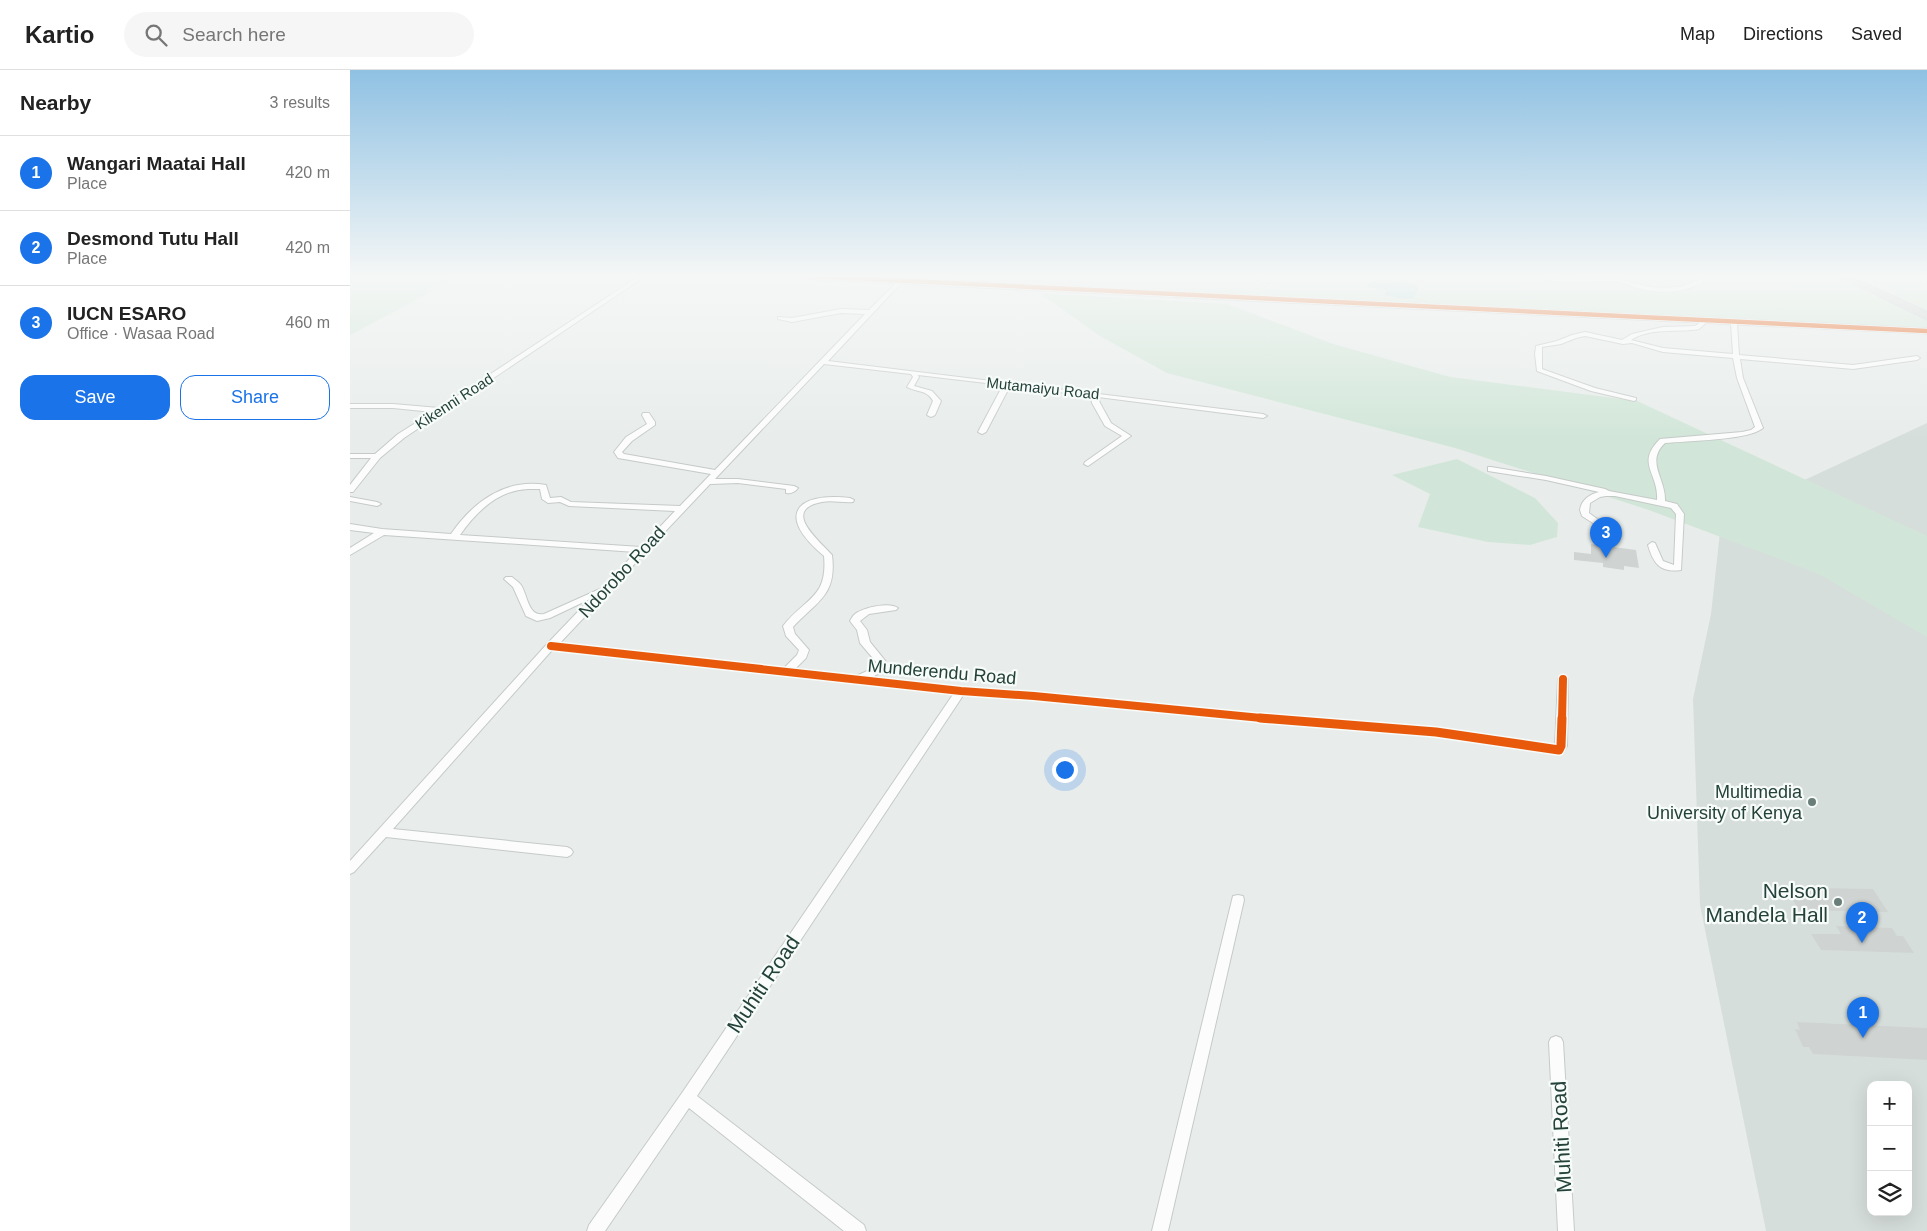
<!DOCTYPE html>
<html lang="en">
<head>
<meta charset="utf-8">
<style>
  :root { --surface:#fff; --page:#f6f6f6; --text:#222; --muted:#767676; --line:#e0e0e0; --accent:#1a73e8 }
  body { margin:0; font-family:Arial,sans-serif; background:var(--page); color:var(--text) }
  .controls { position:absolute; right:15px; bottom:15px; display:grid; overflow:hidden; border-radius:10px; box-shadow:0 5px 20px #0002 }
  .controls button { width:45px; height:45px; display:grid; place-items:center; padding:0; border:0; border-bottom:1px solid var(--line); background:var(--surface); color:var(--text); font:25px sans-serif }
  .you { position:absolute; left:714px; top:699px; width:18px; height:18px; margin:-12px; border:4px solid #fff; border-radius:50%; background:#1a73e8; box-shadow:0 0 0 8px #1a73e833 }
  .badge { display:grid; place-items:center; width:32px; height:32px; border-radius:50%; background:var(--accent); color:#fff; font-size:16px; font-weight:700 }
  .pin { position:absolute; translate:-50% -41px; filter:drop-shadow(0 1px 2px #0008) }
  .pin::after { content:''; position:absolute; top:26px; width:18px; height:15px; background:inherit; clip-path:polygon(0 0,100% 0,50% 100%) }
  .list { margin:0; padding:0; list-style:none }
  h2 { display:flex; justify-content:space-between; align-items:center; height:65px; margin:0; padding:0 20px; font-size:21px }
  h2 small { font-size:16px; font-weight:400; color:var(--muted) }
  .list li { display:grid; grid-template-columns:32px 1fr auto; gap:15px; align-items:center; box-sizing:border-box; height:75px; padding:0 20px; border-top:1px solid var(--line) }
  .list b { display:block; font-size:19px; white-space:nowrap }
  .list p { margin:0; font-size:16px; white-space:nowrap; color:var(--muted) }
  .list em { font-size:16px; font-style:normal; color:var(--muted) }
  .actions { display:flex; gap:10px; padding:15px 20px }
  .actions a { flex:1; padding:11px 0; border:1px solid var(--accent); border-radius:15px; text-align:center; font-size:18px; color:var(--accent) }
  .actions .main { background:var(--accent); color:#fff }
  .icon { flex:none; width:28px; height:28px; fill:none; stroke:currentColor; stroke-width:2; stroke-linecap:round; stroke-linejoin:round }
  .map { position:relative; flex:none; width:1577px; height:1161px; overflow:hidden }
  header { display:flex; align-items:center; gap:30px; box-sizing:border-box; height:70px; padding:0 25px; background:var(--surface); border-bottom:1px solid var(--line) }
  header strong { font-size:24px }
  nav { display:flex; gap:28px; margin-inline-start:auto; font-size:18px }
  .search { width:350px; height:45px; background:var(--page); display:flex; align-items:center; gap:12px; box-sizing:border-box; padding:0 18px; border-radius:28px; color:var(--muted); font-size:19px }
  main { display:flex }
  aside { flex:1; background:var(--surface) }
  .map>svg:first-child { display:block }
  .built { fill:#d6dedb; fill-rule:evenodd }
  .green { fill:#d1e6d8 }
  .water { fill:#a9d4db }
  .building { fill:#cfd4d2 }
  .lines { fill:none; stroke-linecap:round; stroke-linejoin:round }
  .minor-casing { stroke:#c5cac8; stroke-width:2 }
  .tertiary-casing { stroke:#c5cac8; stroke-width:3 }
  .trunk-casing { stroke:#c3ccc9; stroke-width:3 }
  .minor { fill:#fcfcfc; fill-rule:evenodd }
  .tertiary { fill:#fcfcfc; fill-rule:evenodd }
  .trunk { fill:#c6cecc; fill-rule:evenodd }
  .cycleway-far2-casing { stroke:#f7fbf9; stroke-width:6 }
  .cycleway-far1-casing { stroke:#f7fbf9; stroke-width:11 }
  .cycleway-casing { stroke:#f7fbf9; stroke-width:12 }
  .cycleway-far2 { stroke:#e8590c; stroke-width:4.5 }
  .cycleway-far1 { stroke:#e8590c; stroke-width:8 }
  .cycleway { stroke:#e8590c; stroke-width:9 }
  .poi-dot { fill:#697e78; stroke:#f7fbf9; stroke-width:2 }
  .labels { text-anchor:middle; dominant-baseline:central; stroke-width:4.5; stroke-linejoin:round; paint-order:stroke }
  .far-street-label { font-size:15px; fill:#24423a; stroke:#f7fbf9 }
  .street-label { font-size:18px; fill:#24423a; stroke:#f7fbf9 }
  .poi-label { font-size:18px; fill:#24423a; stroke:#f7fbf9; text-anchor:end }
  .near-poi-label { font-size:21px; fill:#24423a; stroke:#f7fbf9; text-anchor:end }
  .near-street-label { font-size:21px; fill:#24423a; stroke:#f7fbf9 }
</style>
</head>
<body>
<header>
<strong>Kartio</strong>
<div class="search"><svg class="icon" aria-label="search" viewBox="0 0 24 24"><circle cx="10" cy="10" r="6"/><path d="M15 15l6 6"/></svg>Search here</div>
<nav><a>Map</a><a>Directions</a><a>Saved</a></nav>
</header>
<main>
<aside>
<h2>Nearby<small>3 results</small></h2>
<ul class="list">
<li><span class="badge">1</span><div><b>Wangari Maatai Hall</b><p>Place</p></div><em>420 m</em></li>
<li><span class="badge">2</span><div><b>Desmond Tutu Hall</b><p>Place</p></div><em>420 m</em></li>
<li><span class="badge">3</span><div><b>IUCN ESARO</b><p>Office · Wasaa Road</p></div><em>460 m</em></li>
</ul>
<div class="actions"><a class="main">Save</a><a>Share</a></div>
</aside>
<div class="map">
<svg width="1577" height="1161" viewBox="0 0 1577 1161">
  <rect width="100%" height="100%" fill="#e8edeb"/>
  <path class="built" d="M1577,353V1161H1416L1350,835L1343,629L1361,544L1372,444L1433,420ZM1521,1015H1558V1142H1521Z"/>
  <path class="green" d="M0,205H113L0,265Z
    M478,205H1484L1577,249V259Z
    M1577,205V240L1505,205Z
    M690,223L877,234L983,274L1100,307L1287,331L1577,466V567L1469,504L1296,439L1105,378L817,303L750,266Z
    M1107,389L1185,428L1208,453L1207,467L1180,475L1138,472L1068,457L1080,424L1042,405Z"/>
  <path class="water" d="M1033,209L1065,214L1068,218L1064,228C1056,230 1044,227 1035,225L1037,220L1035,219L1018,217L1019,212Z"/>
  <path class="building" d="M1241,474L1286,480L1289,498L1274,496V500L1253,497V493L1224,490V482L1241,484Z
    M1464,818L1523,819L1538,842L1449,840L1439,824H1468Z
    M1486,856L1542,858L1547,866H1553L1564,883L1471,880L1461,864H1491Z
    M1447,952L1577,958V990L1463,984L1459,977H1453L1445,959L1450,960Z"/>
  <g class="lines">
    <defs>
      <path id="minor" d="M291,205H297L54,368L30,388L3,422H0V415L21,388H0V384H25L48,364L83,342L43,338H0V334H43L89,338Z
        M435,205H464L466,207L463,209Z
        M592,205H597L591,214H587L586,213Z
        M892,205H906L922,211L919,213Z
        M1182,205H1194L1218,210L1264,207L1294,216L1310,218L1331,217L1348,210L1347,205H1353L1354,211C1337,223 1311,224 1291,219C1281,217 1271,211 1261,211C1232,211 1210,217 1182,205Z
        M550,209L552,210V212L478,291L913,344L917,346L913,348L748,327L750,333L761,353L781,366L738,396L734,394L735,392L772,366L755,356L742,333L741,326L660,316L636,362L632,364L628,362L653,315L568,305L569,307L564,316L582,321L591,331L585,345L581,347L577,345L583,331C578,320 566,322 557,317L563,307L561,304L474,294L365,409H388L444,416L448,418C445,422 441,424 436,423V419L388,413L360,414L209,574L434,598L447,585L449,580L436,566L433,556C455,528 478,528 474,486C427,447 443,422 500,428L504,430L503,432C493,433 482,430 472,432C430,440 470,471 482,485C487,526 467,531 443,557L445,564L459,580L456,588L444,600L506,606L524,598L527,593L510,573L507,560L500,551C502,547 504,544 508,542C517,537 540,532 548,538L546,540L519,544L510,551L517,560L520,572L537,593L532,602L520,608L611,618L684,623L982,652L1086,658L1205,676L1208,609L1213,606L1218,609L1217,676L1213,683L1209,684L1086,666L982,658L684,629L614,624L347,1026L514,1155L516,1161H494L339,1038L255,1161H237L239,1155L332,1023L604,623L203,579L43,759L217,777L221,779L223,782L221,785L217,787L36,767L4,802L0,804V791L197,574L240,529L200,548L187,551L176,546L163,517L154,509L156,507H162C165,510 169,512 171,515C178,526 178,547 194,544L252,518L286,482L34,465L0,485V478L24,463L0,460V454L32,459L101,464C123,432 155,408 196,415L200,428L211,427L221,432L330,436L361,404L268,388L264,382L276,367L297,354L292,345L293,343H299L305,352V355L282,371L272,382L274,384L365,400L515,244L491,243L442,252L428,249V247L442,248L491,239L519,240ZM178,419H190L192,429L198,433L210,432L219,436L325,441L291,477L110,465C126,442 148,420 178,419Z
        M1354,250L1357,252L1349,259C1327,263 1301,257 1281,270L1313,278L1383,284L1381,253L1384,251L1387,253L1389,285L1503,295L1567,286L1570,288L1567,290L1503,299L1390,289L1393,308L1413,358C1400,370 1336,371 1315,373C1295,392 1316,408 1315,431L1327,434L1334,444L1331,500C1310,503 1303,493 1298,475L1302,472L1305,473L1313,491L1324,495L1326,444L1321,438L1265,426H1256L1250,427L1240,433L1239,443L1257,456L1261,472L1257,475L1253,472L1249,457L1232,446L1230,440C1231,430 1240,424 1249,422L1196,410L1138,401V397H1141L1196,406L1255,419L1259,421L1307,430C1309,403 1285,394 1310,369L1392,362L1401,360L1405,357L1387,308L1383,288L1313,282L1282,273L1273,274L1235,266L1226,268L1211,274L1192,277V299L1245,318L1286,328V330L1284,331L1241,321L1187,301L1185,284L1186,276L1207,271L1222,265L1235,262L1272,270L1282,264L1313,257L1345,256Z
        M0,427L27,432L31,434L27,436L0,431Z
        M888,825L893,826L894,830L818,1161H802L882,830L883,826Z
        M1206,966L1211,968L1213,972L1224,1161H1208L1199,972L1201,968Z"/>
      <path id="tertiary" d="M461,205L1577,259V263L463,209L460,207Z"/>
      <path id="trunk" d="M1486,205H1498L1577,242V249Z"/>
    </defs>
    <use href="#minor" class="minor-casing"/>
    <use href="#tertiary" class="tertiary-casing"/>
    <use href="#trunk" class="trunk-casing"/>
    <use href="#minor" class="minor"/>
    <use href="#tertiary" class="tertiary"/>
    <use href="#trunk" class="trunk"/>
    <defs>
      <path id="cycleway-far2" d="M437,205L1577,261"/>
      <path id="cycleway-far1" d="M201,576L611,621L684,626L922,649
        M1212,649L1213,609"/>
      <path id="cycleway" d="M910,648L1086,662L1209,680L1211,676L1212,648"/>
    </defs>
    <use href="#cycleway-far2" class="cycleway-far2-casing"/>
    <use href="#cycleway-far1" class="cycleway-far1-casing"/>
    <use href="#cycleway" class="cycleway-casing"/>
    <use href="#cycleway-far2" class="cycleway-far2"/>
    <use href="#cycleway-far1" class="cycleway-far1"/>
    <use href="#cycleway" class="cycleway"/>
  </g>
  <linearGradient id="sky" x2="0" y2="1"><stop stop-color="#8fc1e3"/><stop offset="0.56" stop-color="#f5f7f6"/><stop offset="1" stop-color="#f5f7f6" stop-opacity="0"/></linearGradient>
  <rect width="1577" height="368" fill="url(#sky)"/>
  <g class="poi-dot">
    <circle cx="1462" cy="732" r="5"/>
    <circle cx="1488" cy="832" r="5"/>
  </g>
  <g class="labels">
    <g class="far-street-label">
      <text transform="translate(693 318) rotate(6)">Mutamaiyu Road</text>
      <text transform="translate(104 331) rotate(-33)">Kikenni Road</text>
    </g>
    <g class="street-label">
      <text transform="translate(272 502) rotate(-47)">Ndorobo Road</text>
      <text transform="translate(592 602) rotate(5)">Munderendu Road</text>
    </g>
    <g class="poi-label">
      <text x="1452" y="722">Multimedia<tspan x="1452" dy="21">University of Kenya</tspan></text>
    </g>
    <g class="near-poi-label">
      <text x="1478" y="820">Nelson<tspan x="1478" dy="24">Mandela Hall</tspan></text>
    </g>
    <g class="near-street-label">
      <text transform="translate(413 914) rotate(-56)">Muhiti Road</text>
      <text transform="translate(1211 1067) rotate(-93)">Muhiti Road</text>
    </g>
  </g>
</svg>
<div class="controls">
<button>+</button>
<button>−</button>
<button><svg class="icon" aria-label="layers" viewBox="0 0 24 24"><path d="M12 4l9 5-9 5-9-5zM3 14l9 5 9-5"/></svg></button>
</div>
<div class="you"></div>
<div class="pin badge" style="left:1513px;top:968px">1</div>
<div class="pin badge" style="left:1512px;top:873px">2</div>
<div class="pin badge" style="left:1256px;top:488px">3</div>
</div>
</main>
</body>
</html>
